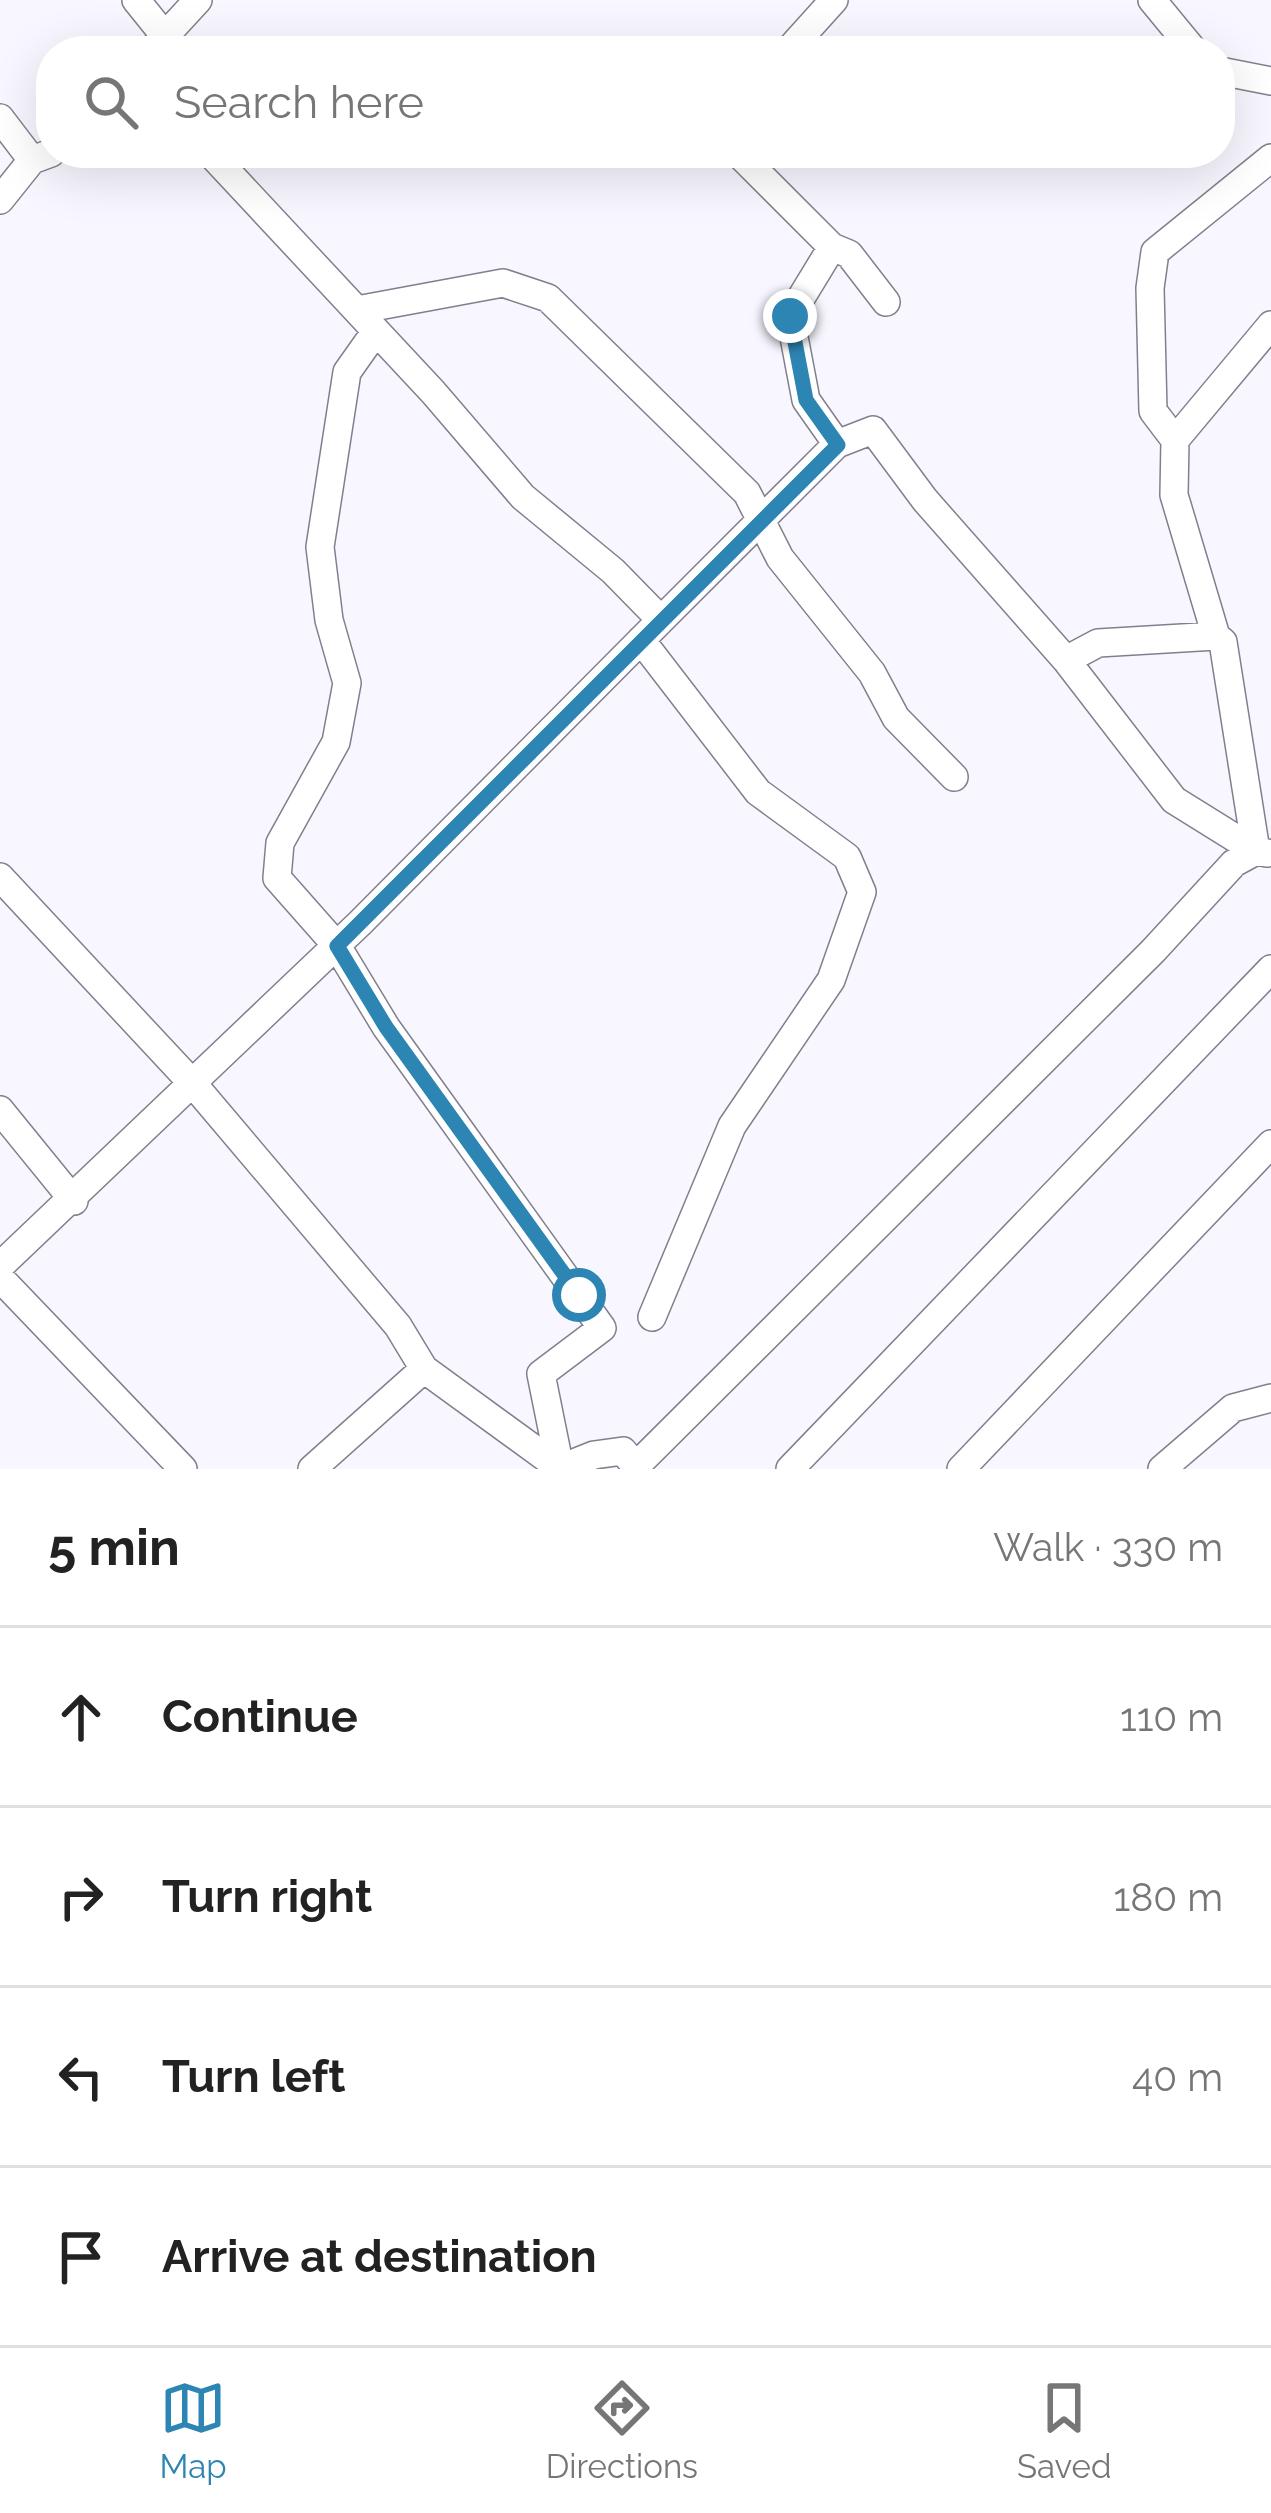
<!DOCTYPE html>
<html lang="en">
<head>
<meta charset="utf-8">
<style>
  :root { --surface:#fff; --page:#f6f6f6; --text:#222; --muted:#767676; --line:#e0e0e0; --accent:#2d85b3 }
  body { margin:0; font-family:Raleway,sans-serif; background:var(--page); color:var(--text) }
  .stop { position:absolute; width:36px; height:36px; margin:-27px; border:9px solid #2d85b3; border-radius:50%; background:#fff }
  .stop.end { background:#2d85b3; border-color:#fff; box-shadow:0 3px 12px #0008 }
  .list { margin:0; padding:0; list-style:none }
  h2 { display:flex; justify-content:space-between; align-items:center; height:156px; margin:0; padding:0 48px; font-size:51px }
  h2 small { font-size:39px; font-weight:400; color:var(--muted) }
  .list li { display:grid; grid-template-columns:78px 1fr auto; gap:36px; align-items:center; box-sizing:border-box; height:180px; padding:0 48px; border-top:3px solid var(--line) }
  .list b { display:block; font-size:45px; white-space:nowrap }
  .list em { font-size:39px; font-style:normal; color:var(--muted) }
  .icon { flex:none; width:66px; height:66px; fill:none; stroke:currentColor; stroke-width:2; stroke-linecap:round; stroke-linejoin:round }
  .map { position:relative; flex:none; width:1271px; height:1469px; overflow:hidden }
  .search { position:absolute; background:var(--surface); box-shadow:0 12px 48px #0002; left:36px; right:36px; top:36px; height:132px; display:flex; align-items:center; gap:30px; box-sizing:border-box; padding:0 42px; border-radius:48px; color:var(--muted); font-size:45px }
  .sheet { height:876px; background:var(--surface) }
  nav { display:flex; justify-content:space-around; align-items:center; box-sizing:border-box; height:168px; border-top:3px solid var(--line); background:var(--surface); font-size:33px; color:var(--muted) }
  nav a { display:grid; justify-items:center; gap:6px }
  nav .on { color:var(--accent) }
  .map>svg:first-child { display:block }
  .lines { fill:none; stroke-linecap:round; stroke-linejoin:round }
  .street-casing { stroke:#827f8c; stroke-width:30 }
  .street { stroke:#fff; stroke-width:27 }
  .route { stroke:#2d85b3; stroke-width:15 }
</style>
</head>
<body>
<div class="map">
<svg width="1271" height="1469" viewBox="0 0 1271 1469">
  <rect width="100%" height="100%" fill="#f8f6ff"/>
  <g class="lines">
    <defs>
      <path id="street" d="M136,0L165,36
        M1152,0L1194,51
        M151,51L198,0
        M788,51L834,0
        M1220,71L1271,81
        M0,118L32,160
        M738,153L832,247L849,254L886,302
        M0,200L32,160L51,153
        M832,247L790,316L806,400L837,444
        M357,310L503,283L548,298L747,493L780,558L872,673L896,718L954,777
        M376,331L347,372L320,547L329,620L347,683L336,742L280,843L277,878L337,946L386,1027L602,1328L541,1374L560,1468
        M1175,440L1271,325
        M661,620L837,444L873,430L925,500L1066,660L1174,800L1256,851L1223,642L1216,636L1174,495L1175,440L1153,411L1150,288L1155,252L1271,158
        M641,640L758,792L847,857L862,892L831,980L732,1126L652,1317
        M1066,660L1098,643L1216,636
        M0,877L194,1085L398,1326L424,1369L560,1468
        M0,1110L74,1201
        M0,1266L360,923L661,620L613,571L523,497L433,392L210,153
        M0,1278L183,1469
        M636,1466L1153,951L1234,863L1256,851L1267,853
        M312,1469L424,1369
        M559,1469L594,1455L623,1451L638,1469
        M790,1469L1271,969
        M961,1469L1271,1144
        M1162,1469L1233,1408L1271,1398"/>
    </defs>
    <use href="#street" class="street-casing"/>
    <use href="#street" class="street"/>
  </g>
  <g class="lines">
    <path class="route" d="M579,1295L386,1027L337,946L838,445L806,400L790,316"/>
  </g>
</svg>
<div class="stop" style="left:579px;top:1295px"></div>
<div class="stop end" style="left:790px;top:316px"></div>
<div class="search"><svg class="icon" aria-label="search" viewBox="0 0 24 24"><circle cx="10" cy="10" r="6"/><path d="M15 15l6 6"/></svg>Search here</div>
</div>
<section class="sheet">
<h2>5 min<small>Walk · 330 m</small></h2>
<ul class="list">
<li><svg class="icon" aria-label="ahead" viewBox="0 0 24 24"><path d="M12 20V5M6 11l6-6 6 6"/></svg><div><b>Continue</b></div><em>110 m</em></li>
<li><svg class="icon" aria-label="right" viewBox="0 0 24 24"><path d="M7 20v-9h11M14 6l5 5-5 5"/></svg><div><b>Turn right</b></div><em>180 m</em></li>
<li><svg class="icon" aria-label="left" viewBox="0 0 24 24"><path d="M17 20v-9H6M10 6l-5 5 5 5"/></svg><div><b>Turn left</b></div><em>40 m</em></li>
<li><svg class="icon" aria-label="arrive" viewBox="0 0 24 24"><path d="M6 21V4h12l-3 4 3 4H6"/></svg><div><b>Arrive at destination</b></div></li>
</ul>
</section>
<nav>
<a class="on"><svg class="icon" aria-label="map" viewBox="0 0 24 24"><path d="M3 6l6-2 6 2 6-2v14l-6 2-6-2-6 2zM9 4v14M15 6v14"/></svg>Map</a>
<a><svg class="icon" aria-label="directions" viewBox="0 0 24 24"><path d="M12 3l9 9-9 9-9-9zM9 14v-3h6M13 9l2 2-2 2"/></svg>Directions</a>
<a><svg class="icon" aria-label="saved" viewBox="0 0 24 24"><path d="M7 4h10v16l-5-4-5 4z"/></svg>Saved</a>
</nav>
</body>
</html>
